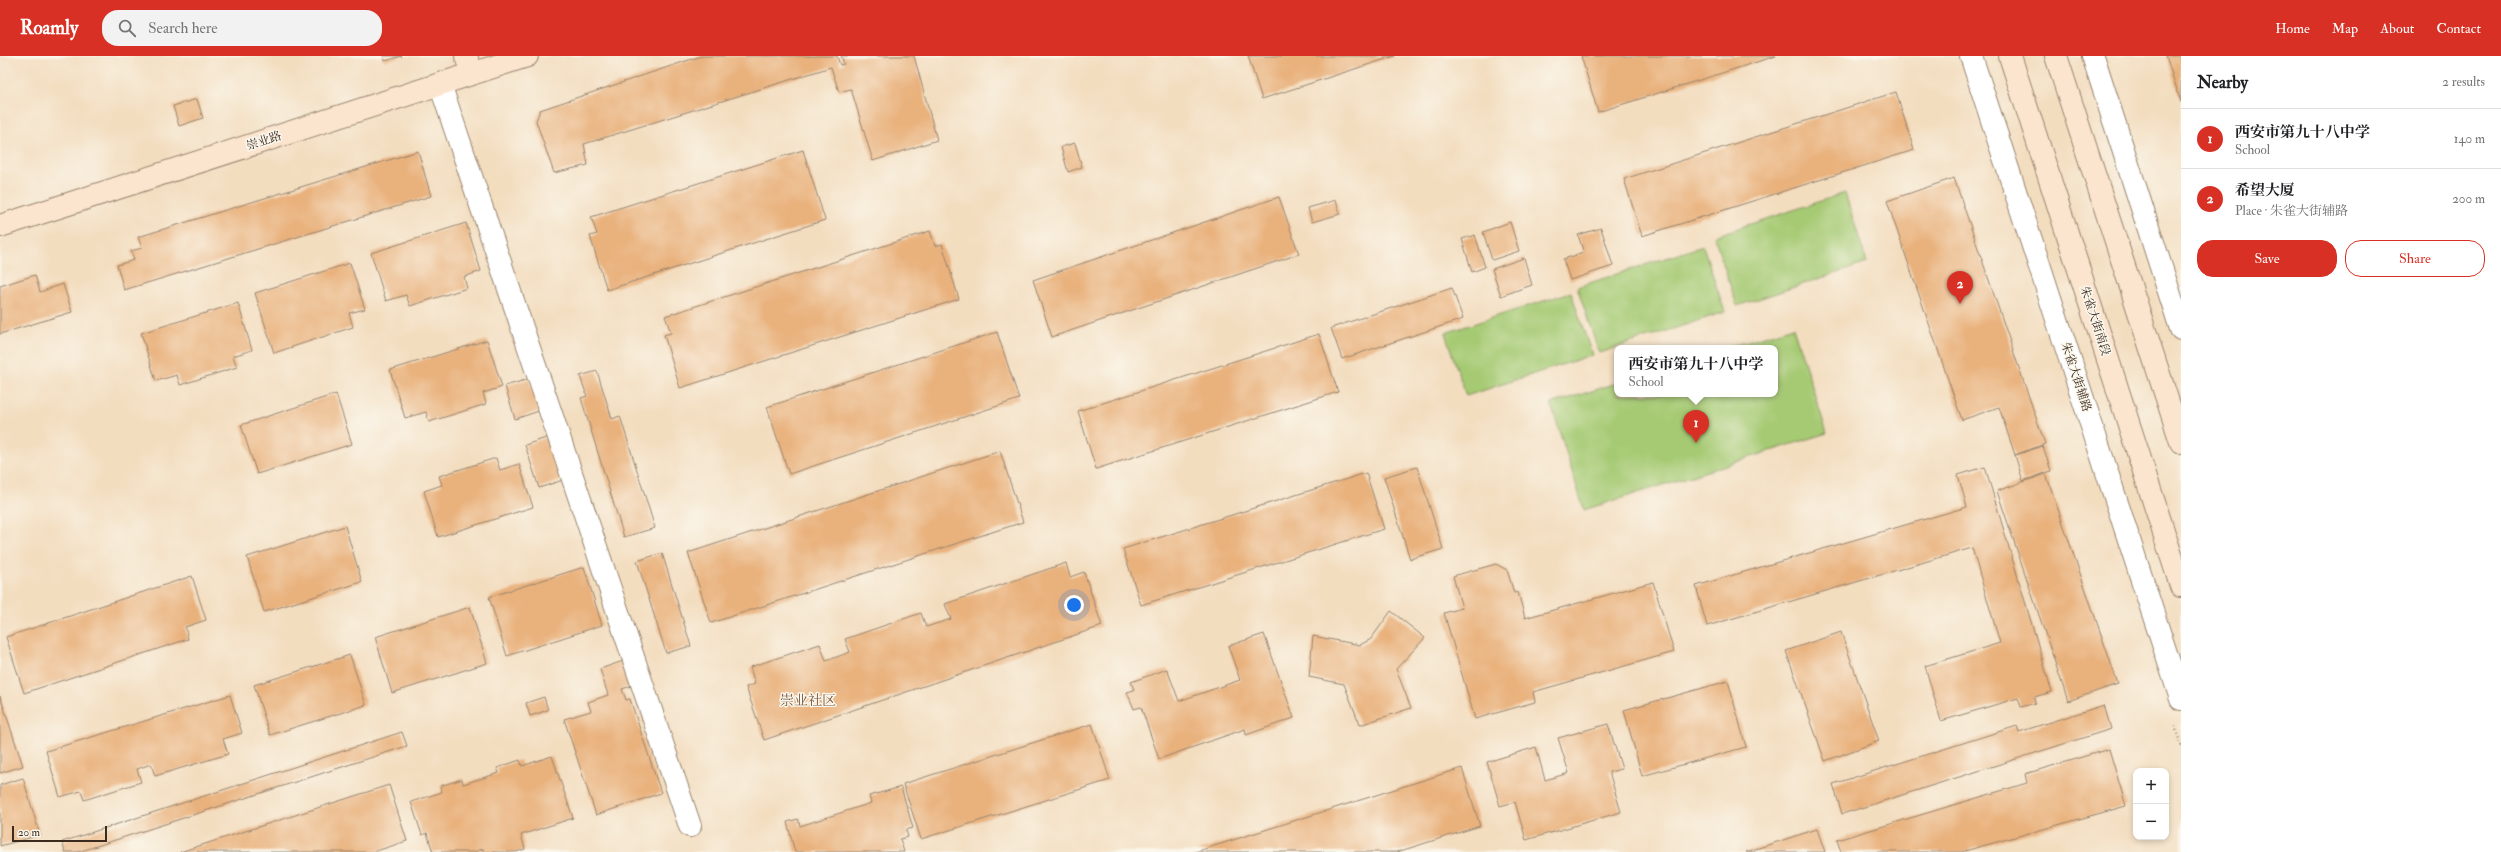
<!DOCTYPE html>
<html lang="en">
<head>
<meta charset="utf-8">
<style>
  :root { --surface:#fff; --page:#f2f2f2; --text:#202124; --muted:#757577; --line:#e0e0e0; --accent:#d93025 }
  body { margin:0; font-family:"IM FELL Double Pica","Noto Serif SC",serif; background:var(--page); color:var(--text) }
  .controls { position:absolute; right:12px; bottom:12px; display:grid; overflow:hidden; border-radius:8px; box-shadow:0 2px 6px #0003 }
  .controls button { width:36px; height:36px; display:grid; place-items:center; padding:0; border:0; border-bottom:1px solid var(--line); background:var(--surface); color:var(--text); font:20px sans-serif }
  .scale { position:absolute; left:12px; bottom:10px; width:95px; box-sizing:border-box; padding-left:4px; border:2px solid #3b2a1e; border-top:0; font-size:11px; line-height:14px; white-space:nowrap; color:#3b2a1e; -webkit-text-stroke:3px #fbf7ec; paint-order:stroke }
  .you { position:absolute; left:1074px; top:549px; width:14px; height:14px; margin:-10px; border:3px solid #fff; border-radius:50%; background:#1a73e8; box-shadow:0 0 0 6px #1a73e833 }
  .badge { display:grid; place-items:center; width:26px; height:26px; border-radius:50%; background:var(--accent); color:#fff; font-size:13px; font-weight:700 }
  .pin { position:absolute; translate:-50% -33px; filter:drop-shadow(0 1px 2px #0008) }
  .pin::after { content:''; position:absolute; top:21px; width:14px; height:12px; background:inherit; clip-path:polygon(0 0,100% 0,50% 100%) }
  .popup { position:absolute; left:1614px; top:289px; width:164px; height:52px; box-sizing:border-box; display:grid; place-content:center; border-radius:8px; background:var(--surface); filter:drop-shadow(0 1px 3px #0005); font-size:13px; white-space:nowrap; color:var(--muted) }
  .popup b { font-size:15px; color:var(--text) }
  .popup::after { content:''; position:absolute; left:50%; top:100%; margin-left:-8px; border:8px solid transparent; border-top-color:var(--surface) }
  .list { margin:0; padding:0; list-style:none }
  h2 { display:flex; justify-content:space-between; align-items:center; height:52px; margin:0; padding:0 16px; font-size:17px }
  h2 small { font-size:13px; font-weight:400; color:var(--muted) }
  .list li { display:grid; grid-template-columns:26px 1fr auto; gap:12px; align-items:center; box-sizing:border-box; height:60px; padding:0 16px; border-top:1px solid var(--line) }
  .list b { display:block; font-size:15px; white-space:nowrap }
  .list p { margin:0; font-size:13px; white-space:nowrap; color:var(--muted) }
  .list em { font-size:13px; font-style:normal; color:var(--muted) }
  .actions { display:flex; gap:8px; padding:12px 16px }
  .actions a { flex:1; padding:9px 0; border:1px solid var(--accent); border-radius:16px; text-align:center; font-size:14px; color:var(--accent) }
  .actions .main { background:var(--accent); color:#fff }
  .icon { flex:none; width:22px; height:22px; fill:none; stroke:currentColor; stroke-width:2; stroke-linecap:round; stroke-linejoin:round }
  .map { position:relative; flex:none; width:2181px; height:796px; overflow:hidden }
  header { display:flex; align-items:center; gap:24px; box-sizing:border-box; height:56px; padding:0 20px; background:var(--accent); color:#fff }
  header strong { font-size:19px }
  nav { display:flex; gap:22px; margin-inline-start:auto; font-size:14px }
  .search { width:280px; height:36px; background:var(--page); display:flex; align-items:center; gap:10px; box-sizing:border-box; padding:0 14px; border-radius:16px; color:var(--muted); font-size:15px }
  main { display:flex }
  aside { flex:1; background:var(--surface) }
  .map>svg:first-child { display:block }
  .green { fill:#a6ca73; stroke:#707a48 }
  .building { fill:#e9b17c }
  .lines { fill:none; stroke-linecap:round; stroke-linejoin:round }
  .street-casing { stroke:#97846e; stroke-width:24 }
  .secondary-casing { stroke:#97846e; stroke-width:24 }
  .path { stroke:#97846e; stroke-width:2.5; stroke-dasharray:1 3; stroke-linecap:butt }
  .street { stroke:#fff; stroke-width:22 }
  .secondary { stroke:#fbe5cf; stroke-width:22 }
  .labels { text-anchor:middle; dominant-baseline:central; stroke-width:3; stroke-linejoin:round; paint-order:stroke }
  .street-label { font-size:12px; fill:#3b2a1e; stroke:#fbf7ec }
  .quarter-label { font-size:14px; fill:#78593f; stroke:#fbf7ec }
</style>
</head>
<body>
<header>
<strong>Roamly</strong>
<div class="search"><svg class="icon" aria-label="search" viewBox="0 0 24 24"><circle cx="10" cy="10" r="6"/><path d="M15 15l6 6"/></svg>Search here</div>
<nav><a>Home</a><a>Map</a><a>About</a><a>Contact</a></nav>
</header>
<main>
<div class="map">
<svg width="2181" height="796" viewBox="0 0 2181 796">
  <rect width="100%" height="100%" fill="#fbf7ec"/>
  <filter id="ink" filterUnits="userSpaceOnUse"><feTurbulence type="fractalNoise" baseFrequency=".025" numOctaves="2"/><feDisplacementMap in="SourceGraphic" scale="8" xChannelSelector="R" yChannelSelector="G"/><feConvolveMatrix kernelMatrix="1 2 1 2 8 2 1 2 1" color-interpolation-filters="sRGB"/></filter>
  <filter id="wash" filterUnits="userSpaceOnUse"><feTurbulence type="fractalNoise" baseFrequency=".012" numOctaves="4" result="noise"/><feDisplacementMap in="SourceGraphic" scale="16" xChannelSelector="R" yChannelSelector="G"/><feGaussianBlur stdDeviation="0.9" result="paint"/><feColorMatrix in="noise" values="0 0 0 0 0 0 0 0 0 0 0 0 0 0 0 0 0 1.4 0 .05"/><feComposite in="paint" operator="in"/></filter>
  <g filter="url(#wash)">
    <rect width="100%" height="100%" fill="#f3ddbf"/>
    <path class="green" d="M1845,137L1867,207L1737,250L1714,180Z
      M1703,190L1725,256L1599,297L1577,231Z
      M1571,236L1592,299L1466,340L1445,277Z
      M1793,271L1827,377L1584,454L1551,348L1617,327V338H1775V292H1726Z"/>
    <g id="blocks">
      <path class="building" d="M383,0H402L385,5Z
        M701,0H837L840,9L844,8L841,0H914L937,84L873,105L851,33L839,36L831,11L584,88L588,109L554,117L536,65L540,54Z
        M1248,0H1395L1262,43Z
        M1581,0H1776L1598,56Z
        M2166,0H2181V46Z
        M1896,36L1914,94L1642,180L1624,123Z
        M197,43L203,62L179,70L173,50Z
        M1075,87L1082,111L1068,116L1061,91Z
        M803,94L825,164L607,234L590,180L597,178L591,161Z
        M418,95L431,140L124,234L117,209L134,204L131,195L142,192L138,181Z
        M1954,122L2045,388L2015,399L1999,351L1962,364L1887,145Z
        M1279,141L1299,198L1052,281L1033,224Z
        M1336,144L1340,158L1312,166L1308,152Z
        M1510,166L1519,195L1492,204L1483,176Z
        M466,167L481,215L464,221L467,232L410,250L406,239L386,245L371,197Z
        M1601,172L1613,210L1570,224L1563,203L1584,197L1578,179Z
        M930,175L935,190L942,188L959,243L680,332L664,279L671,277L665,260Z
        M1475,179L1485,211L1472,216L1462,183Z
        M1524,202L1532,229L1501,240L1492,213Z
        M350,207L365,253L349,257L353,271L274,297L255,237Z
        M35,219L40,236L63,228L72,256L0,278V230Z
        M1452,232L1463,263L1342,303L1331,272Z
        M238,247L252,294L233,300L237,311L180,329L177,319L156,325L141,277Z
        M997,276L1019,343L789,418L767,351Z
        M1319,278L1338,336L1096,413L1078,355Z
        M487,284L502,331L483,337L486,348L429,366L426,356L405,362L390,314Z
        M597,315L612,363L620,360L655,472L624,481L581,342L587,340L580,320Z
        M529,323L539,355L515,363L505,330Z
        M336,338L352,388L257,418L241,369Z
        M549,381L563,424L539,432L525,389Z
        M2043,390L2051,415L2023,425L2015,399Z
        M1000,395L1023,466L711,567L688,497Z
        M496,402L500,414L519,408L533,451L438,481L424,435L442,429L439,420Z
        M1417,411L1443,493L1410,503L1384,421Z
        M1985,411L2052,636L2034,641L2035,647L2021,651L2018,642L1941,665L1925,610L2000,587L1972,492L1707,570L1696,530L1967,451L1958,419Z
        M1366,417L1384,473L1141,549L1123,493Z
        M2046,418L2118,628L2068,645L1997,435Z
        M345,470L362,526L264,556L247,501Z
        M662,497L691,590L666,597L637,505Z
        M1066,507L1070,521L1084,516L1102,570L764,684L746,631L755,628L750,611L820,588L826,605L850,596L845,583L921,557L926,571L951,563L945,548Z
        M1496,508L1507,514L1514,537L1518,536L1525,562L1653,526L1674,596L1533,636L1535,646L1475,663L1444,557L1462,552L1453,520Z
        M584,511L602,569L507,600L489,541Z
        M192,520L206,564L185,571L188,583L24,637L6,581Z
        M470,551L487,607L392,637L375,581Z
        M1391,555L1425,582L1396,613L1411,652L1360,669L1344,628L1309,621L1313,580L1360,589L1371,583Z
        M1841,576L1879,685L1825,705L1786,595Z
        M1264,578L1294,662L1246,679L1245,673L1159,703L1141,651L1134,653L1127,636L1134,634L1131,626L1167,613L1179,645L1240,624L1228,590Z
        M350,599L366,649L270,679L254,629Z
        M626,604L634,629L622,633L626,644L630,643L661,737L596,759L564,663L591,655L588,646L608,639L600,613Z
        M1728,625L1746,691L1642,720L1624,654Z
        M230,639L242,677L223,683L228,698L155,720L151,708L137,713L141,726L84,744L81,735L60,741L46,695Z
        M0,640L23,710L0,717Z
        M544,641L548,654L530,660L526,647Z
        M2104,649L2111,673L1842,758L1833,728L2017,670L2019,676Z
        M1092,668L1110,724L921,783L903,728Z
        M1608,668L1622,713L1609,716L1621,756L1526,784L1515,746L1500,750L1487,706L1536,691L1545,724L1569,717L1558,682Z
        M402,676L407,690L78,796H65L62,786Z
        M2109,693L2126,750L1961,796H1841L1837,784L2027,727L2025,718Z
        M552,700L573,762L521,779L525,793L516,796H485L483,793L474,796H433L427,777L422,779L411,746L442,736L440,730L462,723L463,728L499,717L497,712L520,704L522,710Z
        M1462,712L1480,770L1397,796H1195Z
        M23,722L40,779L0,790V729Z
        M389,729L407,785L373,796H180Z
        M901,731L913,772L906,774L908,781L900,783L904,796H795L787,766L798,763L800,770L871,747L869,740Z
        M1817,773L1825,796H1746Z"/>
    </g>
  </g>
  <g filter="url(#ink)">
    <use href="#blocks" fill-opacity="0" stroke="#97846e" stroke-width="1"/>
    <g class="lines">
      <defs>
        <path id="street" d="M1971,0L2181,643
          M2093,0L2181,273
          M440,28L690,770"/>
        <path id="secondary" d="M466,0L472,18
          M2010,0L2181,530
          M2056,0L2181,386
          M0,170L527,0"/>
      </defs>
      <use href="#street" class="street-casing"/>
      <use href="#secondary" class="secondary-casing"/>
      <path class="path" d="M2175,670L2181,690"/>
      <use href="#street" class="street"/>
      <use href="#secondary" class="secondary"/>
    </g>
  </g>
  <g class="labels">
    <g class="street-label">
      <text transform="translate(264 85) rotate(-18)">崇业路</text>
      <text transform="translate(2095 265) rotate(72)">朱雀大街南段</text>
      <text transform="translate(2076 321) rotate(72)">朱雀大街辅路</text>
    </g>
    <g class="quarter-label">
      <text x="808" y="644">崇业社区</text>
    </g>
  </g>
</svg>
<div class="controls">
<button>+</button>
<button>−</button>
</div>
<div class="scale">20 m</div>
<div class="you"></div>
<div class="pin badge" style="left:1696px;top:387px">1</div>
<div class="popup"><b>西安市第九十八中学</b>School</div>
<div class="pin badge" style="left:1960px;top:248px">2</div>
</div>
<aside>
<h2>Nearby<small>2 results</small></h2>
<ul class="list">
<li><span class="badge">1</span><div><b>西安市第九十八中学</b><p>School</p></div><em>140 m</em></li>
<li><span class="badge">2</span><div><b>希望大厦</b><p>Place · 朱雀大街辅路</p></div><em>200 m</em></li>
</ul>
<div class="actions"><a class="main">Save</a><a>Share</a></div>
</aside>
</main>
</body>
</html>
